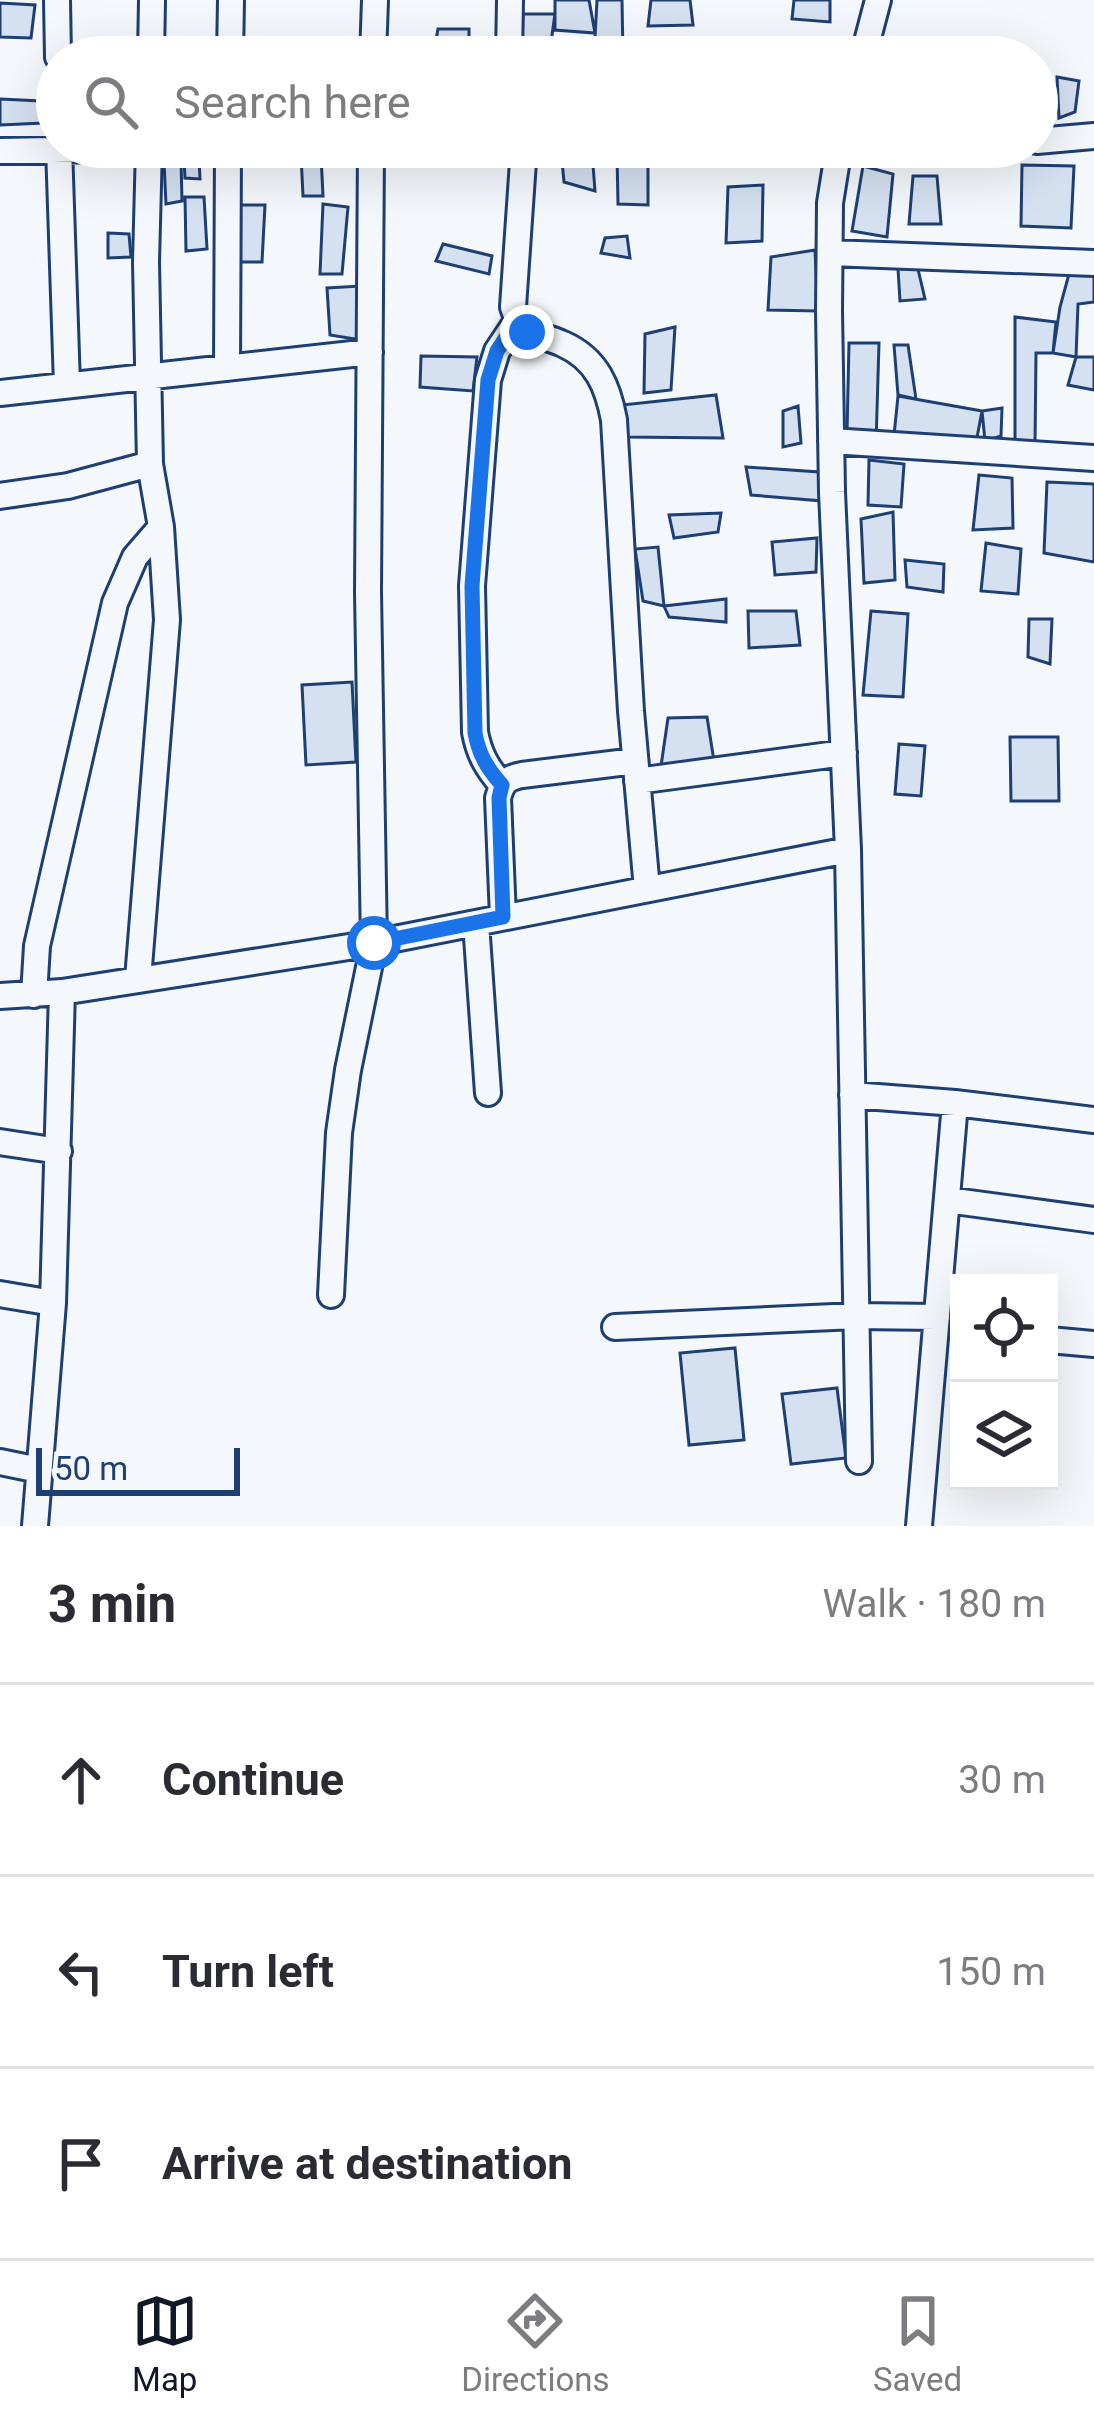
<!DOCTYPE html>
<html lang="en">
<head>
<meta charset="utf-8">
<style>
  :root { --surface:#fff; --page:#f2f2f3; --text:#2b2b33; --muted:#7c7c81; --line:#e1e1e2; --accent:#111827 }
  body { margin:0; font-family:Roboto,sans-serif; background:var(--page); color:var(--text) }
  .controls { position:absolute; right:36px; bottom:36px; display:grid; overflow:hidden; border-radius:0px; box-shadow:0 12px 48px #0002 }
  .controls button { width:108px; height:108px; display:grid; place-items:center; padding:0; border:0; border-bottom:3px solid var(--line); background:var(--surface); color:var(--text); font:60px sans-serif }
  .scale { position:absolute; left:36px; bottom:30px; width:204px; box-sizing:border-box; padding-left:12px; border:6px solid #1d3f73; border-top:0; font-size:33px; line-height:42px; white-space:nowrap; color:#1d3f73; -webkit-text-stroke:9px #f4f7fb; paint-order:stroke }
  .stop { position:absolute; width:36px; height:36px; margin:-27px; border:9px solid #1a73e8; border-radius:50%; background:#fff }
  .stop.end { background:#1a73e8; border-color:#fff; box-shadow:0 3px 12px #0008 }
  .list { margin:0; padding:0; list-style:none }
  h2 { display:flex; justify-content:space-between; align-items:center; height:156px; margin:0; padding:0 48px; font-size:51px }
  h2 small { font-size:39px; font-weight:400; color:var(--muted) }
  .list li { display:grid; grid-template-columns:78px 1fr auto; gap:36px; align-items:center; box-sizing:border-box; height:192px; padding:0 48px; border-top:3px solid var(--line) }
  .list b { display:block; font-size:45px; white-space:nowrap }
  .list em { font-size:39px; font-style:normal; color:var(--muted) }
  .icon { flex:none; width:66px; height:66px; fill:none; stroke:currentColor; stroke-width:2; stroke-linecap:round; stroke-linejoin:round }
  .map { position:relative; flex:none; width:1094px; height:1526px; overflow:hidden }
  .search { position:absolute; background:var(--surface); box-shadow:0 12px 48px #0002; left:36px; right:36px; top:36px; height:132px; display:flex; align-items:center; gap:30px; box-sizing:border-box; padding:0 42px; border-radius:66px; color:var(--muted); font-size:45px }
  .sheet { height:732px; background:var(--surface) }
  nav { display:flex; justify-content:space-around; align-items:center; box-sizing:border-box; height:168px; border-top:3px solid var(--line); background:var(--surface); font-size:33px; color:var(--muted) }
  nav a { display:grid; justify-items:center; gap:6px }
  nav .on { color:var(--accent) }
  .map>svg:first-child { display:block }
  .building { fill:#d5e0f0; stroke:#1d3f73; stroke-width:3 }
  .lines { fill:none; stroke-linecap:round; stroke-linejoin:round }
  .street-casing { stroke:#1d3f73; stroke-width:30 }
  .street { stroke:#f4f7fb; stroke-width:24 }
  .route { stroke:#1a73e8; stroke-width:15 }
</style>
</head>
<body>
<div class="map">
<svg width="1094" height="1526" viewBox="0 0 1094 1526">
  <rect width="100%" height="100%" fill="#f4f7fb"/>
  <path class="building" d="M555,0H589L595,33L555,30Z
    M597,0H622L623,57H594Z
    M651,0H690L693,25L648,26Z
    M794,0H830V22L792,19Z
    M0,3L35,5L31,38L0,37Z
    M523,14H555L550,49L522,46Z
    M438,29H469V57H433Z
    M331,38L332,57H314V42Z
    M129,46L131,57H79L82,49Z
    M1057,77L1079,81L1075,112L1059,118Z
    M0,99L41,101L43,123L0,125Z
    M592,152L595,191L564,182L562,161Z
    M617,154L648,156V205L618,204Z
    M301,155H321L323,196H303Z
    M199,158L200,179L185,178L184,159Z
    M181,160L182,201L166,204L164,162Z
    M1022,165L1074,166L1071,228L1021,226Z
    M863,166L893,174L887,237L852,231Z
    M913,176H937L941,224H909Z
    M763,185L762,241L726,243L728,187Z
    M185,197H204L207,249L186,251Z
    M323,204L348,207L342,274H320Z
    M237,205H265L262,262H234Z
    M108,233L129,234L131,257L108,258Z
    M627,236L630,258L601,253L605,238Z
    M443,244L492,256L489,274L436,261Z
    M815,250L818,311L768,310L771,257Z
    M917,265L925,299L900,301L898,269Z
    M1069,274H1094V302L1078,304L1076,357L1053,353L1060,307Z
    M361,286V340L330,335L327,288Z
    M1015,317L1056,322L1053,353H1036L1035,446L1015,442Z
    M675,327L671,390L644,393L645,334Z
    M849,343H879L876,444L847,434Z
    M894,345H908L916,399L898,395Z
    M421,356L477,357L473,391L420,387Z
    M1076,357H1094V390L1068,385Z
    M716,395L723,438L625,437L622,405Z
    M898,396L982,411L976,443L893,445Z
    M798,406L801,443L783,447V411Z
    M1002,408L1001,436L985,441L982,411Z
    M869,460L904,464L901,507L868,505Z
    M746,467L819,472L823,501L751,495Z
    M979,475L1012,478L1013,528L973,530Z
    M1047,482L1094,484V562L1044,553Z
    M893,512L895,580L864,583L861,519Z
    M721,513L718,532L674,538L669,515Z
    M817,538L816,572L775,575L772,542Z
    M986,543L1021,549L1018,594L981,591Z
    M658,547L664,606L643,601L635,549Z
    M905,560L944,564L943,592L907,587Z
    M726,599V622L669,617L664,606Z
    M748,611H796L800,645L749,648Z
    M871,611L908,614L903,697L863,695Z
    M1029,619H1052L1050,664L1028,657Z
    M352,682L356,762L306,765L302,685Z
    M707,717L714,761L661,766L668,718Z
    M1010,737H1058L1059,801H1011Z
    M899,744L925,746L921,796L895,794Z
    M735,1348L744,1440L689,1445L680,1353Z
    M837,1388L846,1458L791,1464L782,1394Z"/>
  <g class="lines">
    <defs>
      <path id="street" d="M57,0L58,57
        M151,57L152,0
        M230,57L231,0
        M373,57L375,0
        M509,57L510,0
        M863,57L878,0
        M1037,141L1094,136
        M59,147L67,385
        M524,147L513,307C523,338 537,332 563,344C597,359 608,387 614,420L631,711L647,889
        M839,147L830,203L829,311L832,492L848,850L859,1461
        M961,147H969
        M0,151L208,147
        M830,253L1094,263
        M227,368L228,147
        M0,393L370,352
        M831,441L1094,458
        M0,496L68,486L150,464L146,262L149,147
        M637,781L844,753
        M502,785C487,768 479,754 475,732L472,586L488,380L497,351L517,321
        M503,917L498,798C502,783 506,778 522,775L635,761
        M476,923L488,1093
        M138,979L167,620L161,527L150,464
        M34,995L37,946L115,603L135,557L161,527
        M0,996L62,992L374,943L848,850
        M852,1095L955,1103L1094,1120
        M0,1142L59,1151
        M947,1200L1094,1220
        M0,1294L53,1303
        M331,1295L339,1133L348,1070L374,943L368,592L371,147
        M615,1327L856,1316L937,1317
        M1049,1340L1094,1344
        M0,1462L39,1470
        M35,1526L53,1303L62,992
        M919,1526L955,1103"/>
    </defs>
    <use href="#street" class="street-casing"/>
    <use href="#street" class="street"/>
  </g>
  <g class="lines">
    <path class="route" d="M374,943L503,917L499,798L502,785C487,768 479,755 475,733L472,586L488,380L497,351L517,321L527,332"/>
  </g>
</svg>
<div class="controls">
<button><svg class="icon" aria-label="locate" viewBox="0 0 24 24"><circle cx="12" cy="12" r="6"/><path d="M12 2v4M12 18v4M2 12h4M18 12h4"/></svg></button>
<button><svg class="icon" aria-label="layers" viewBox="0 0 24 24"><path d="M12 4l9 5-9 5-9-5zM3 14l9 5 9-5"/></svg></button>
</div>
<div class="scale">50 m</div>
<div class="stop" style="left:374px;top:943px"></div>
<div class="stop end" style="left:527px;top:332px"></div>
<div class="search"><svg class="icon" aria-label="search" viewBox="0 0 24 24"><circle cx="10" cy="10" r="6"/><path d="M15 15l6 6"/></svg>Search here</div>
</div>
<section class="sheet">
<h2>3 min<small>Walk · 180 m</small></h2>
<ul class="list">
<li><svg class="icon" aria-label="ahead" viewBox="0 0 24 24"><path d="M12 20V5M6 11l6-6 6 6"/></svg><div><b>Continue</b></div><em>30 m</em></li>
<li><svg class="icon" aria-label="left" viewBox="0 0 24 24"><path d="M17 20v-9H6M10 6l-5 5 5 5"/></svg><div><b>Turn left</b></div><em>150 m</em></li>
<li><svg class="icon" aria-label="arrive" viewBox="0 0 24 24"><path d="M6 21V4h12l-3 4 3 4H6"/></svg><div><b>Arrive at destination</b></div></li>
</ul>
</section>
<nav>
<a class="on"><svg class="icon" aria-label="map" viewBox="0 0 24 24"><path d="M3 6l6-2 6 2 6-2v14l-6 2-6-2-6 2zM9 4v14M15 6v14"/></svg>Map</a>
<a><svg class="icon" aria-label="directions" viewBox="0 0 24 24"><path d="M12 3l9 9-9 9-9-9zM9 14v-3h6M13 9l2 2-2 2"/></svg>Directions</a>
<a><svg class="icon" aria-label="saved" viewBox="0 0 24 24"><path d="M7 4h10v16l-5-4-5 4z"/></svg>Saved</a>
</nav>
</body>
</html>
